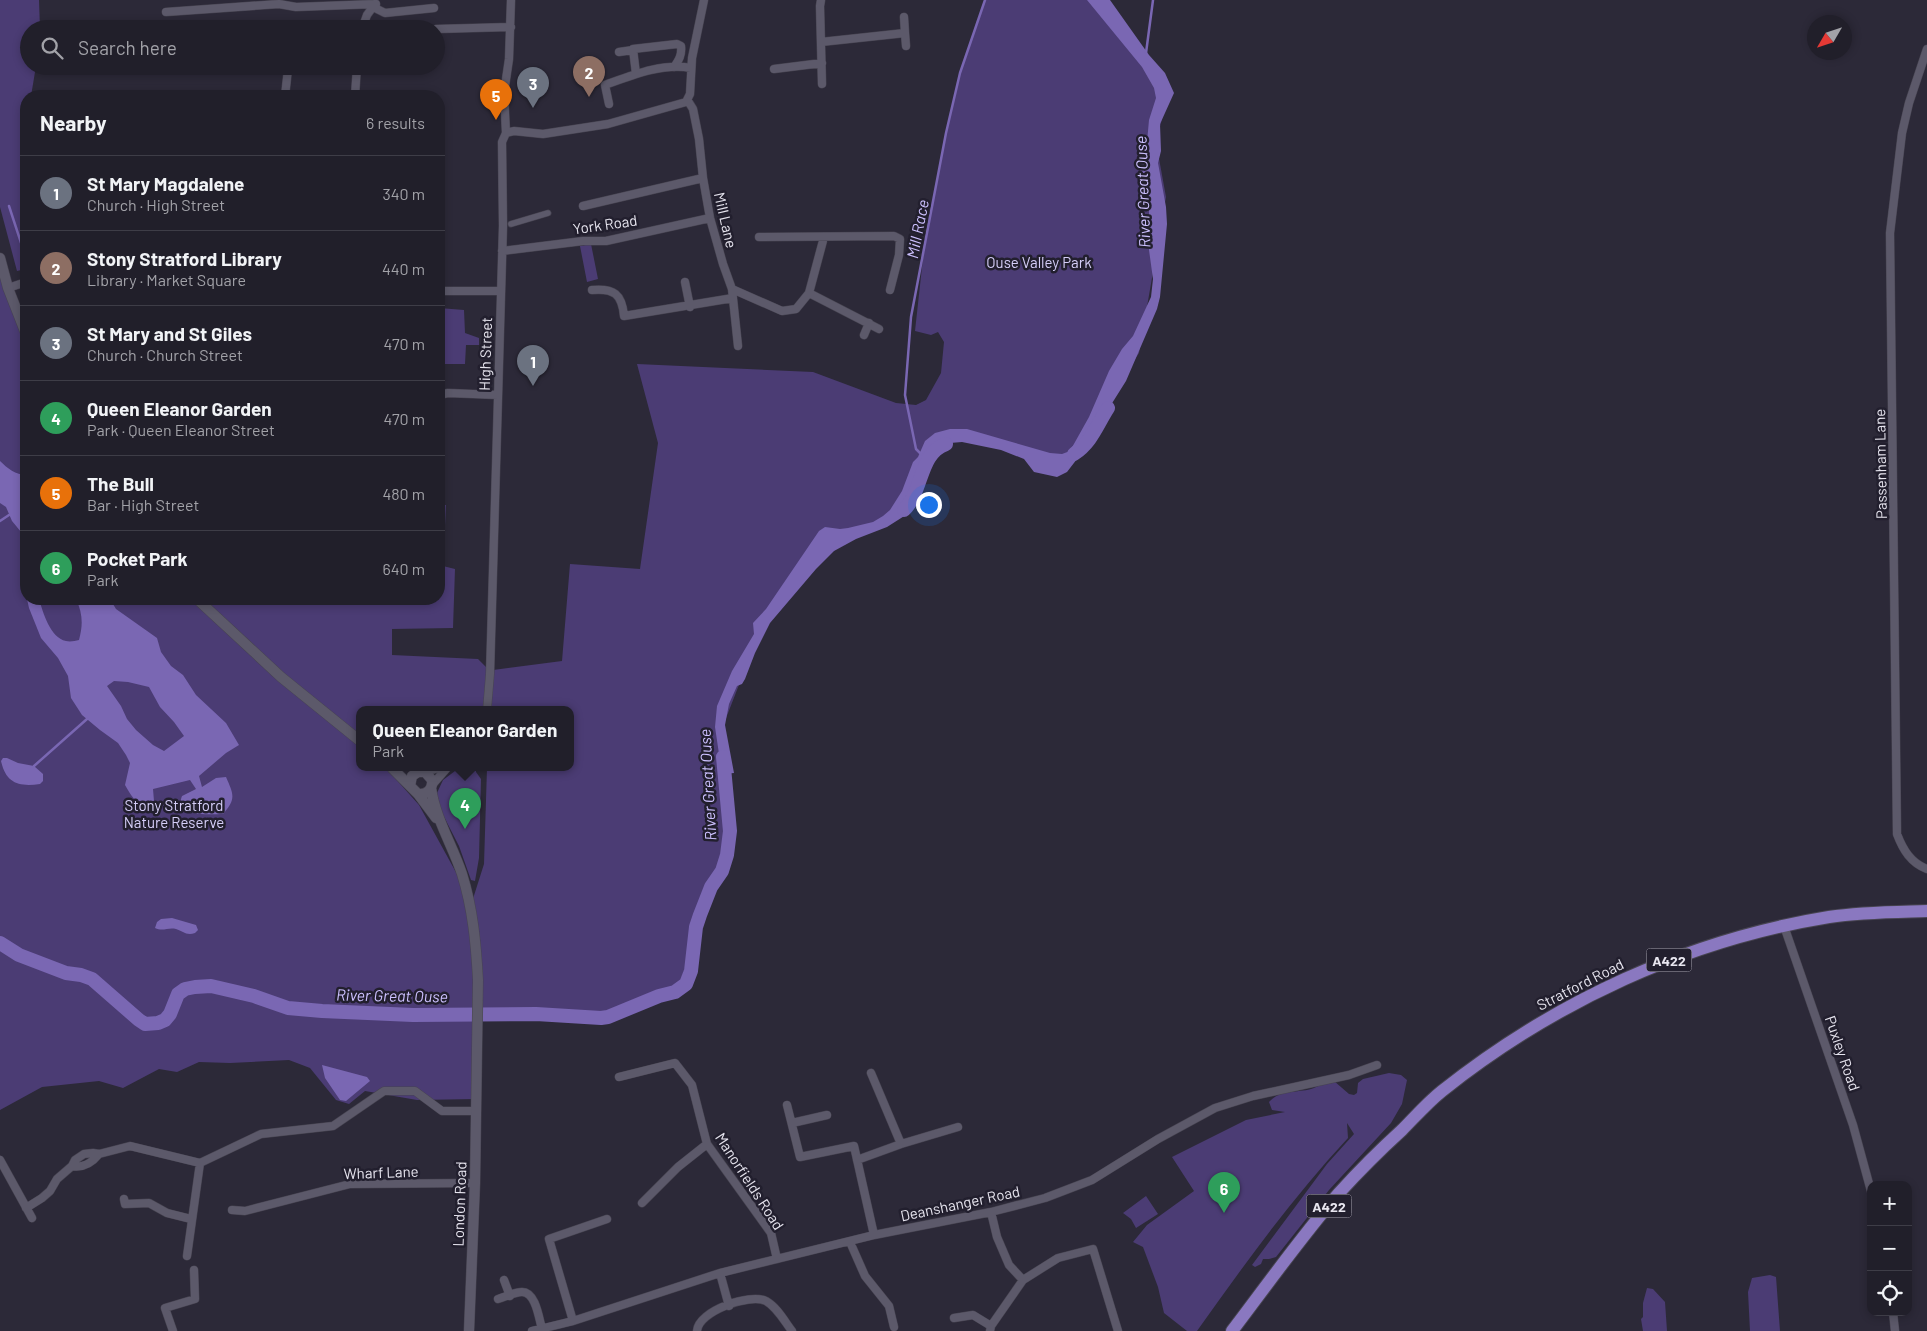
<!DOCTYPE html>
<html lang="en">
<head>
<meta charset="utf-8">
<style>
  :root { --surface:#211f2a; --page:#2d2c36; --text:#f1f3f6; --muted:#a2a2a8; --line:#3e3d47; --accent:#bbaaf6 }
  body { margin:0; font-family:Barlow,sans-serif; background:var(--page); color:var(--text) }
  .controls { position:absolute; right:15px; bottom:15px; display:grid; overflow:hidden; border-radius:10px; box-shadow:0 2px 8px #0003 }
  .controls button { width:45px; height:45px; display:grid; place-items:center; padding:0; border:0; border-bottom:1px solid var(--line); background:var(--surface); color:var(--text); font:25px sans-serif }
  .compass { position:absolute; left:1807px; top:15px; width:45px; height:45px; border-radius:50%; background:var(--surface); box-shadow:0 2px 8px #0003; rotate:231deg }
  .you { position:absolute; left:928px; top:504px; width:18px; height:18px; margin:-12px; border:4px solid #fff; border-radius:50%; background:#1a73e8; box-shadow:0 0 0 8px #1a73e833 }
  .badge { display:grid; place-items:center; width:32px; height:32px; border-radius:50%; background:var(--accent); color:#fff; font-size:16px; font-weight:700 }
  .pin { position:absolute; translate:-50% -41px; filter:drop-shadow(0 1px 2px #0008) }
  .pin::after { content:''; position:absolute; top:26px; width:18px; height:15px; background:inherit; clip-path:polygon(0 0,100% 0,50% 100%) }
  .popup { position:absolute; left:356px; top:706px; width:218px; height:65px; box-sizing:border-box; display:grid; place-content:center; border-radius:10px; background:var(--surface); filter:drop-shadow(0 1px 4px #0005); font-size:16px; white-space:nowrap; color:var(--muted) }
  .popup b { font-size:19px; color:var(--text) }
  .popup::after { content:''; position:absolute; left:50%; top:100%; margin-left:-10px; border:10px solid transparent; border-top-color:var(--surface) }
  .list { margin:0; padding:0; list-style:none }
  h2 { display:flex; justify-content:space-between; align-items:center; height:65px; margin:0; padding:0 20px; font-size:21px }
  h2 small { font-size:16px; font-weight:400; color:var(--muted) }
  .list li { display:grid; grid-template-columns:32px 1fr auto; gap:15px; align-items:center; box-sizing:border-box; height:75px; padding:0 20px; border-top:1px solid var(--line) }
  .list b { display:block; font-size:19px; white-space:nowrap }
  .list p { margin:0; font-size:16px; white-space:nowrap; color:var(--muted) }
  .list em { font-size:16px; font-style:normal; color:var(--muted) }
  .icon { flex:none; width:28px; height:28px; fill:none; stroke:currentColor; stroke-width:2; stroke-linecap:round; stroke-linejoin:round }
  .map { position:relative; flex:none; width:1927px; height:1331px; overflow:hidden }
  .search { position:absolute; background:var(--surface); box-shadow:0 2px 8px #0003; left:20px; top:20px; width:425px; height:55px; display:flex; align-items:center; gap:12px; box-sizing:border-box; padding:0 18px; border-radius:28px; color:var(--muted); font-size:19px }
  .panel { position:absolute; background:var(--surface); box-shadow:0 2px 8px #0003; left:20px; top:90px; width:425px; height:515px; border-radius:20px }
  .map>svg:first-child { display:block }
  .green { fill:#4b3c74; fill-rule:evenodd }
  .water { fill:#7a67b3; fill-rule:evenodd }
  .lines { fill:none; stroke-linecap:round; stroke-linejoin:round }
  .stream { stroke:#7a67b3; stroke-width:2.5 }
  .river { stroke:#7a67b3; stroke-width:14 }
  .pedestrian-casing { stroke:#474451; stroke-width:7 }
  .minor-casing { stroke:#474451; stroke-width:9 }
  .tertiary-casing { stroke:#474451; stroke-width:11 }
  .primary-casing { stroke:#474451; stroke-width:14 }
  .pedestrian { stroke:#5c596a; stroke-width:5.5 }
  .minor { stroke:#5c596a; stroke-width:8 }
  .tertiary { stroke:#5c596a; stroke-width:10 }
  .primary { stroke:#8a78c0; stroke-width:12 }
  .labels { text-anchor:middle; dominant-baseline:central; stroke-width:5; stroke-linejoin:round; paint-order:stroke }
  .shield { fill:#221f2e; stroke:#acaab5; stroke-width:1 }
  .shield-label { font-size:14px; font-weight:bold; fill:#e7e5ef }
  .street-label { font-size:15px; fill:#e7e5ef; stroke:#221f2e }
  .park-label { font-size:15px; fill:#d5cef8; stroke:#221f2e }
  .water-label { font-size:16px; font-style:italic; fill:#cdc1ff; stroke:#221f2e }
</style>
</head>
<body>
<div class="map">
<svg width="1927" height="1331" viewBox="0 0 1927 1331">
  <rect width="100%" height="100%" fill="#2c2938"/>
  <path class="green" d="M0,0H39L40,29H29V66H36L31,96H26V114L24,122L26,124V269L17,271L0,207Z
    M985,0H1098L1170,88L1156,142L1166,197L1139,353L1070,461L945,433L933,437L900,513L825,555L761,628L723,726L730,831L680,983L647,1005L600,1018L537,1009L478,1011L476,1099L417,1100L365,1091L349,1104L336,1100L310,1068L289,1060L230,1063L199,1062L177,1072L159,1069L123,1088L99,1081L42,1087L0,1110V258L20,320L26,317V599H439V505H446L443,566L455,569L453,628L392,629V655L478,659L488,669L493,670L562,661L570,564L640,569L658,443L637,364L813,372L896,403L916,405L926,400L941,373L944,342L938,332L931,335L915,331L923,258L946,133L960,73ZM360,710H570V768H487L484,864L471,905L469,896L419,805L386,768H360Z
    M591,244L598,279L587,282L580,246Z
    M439,308L464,310L465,333L479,338V345H466L465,364H439Z
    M459,768H476V772L481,779L479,858L475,881L471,880L459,846L441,811L437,793L443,780Z
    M1389,1073L1401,1075L1407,1080L1402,1104L1391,1123L1329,1190L1276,1257L1269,1259H1263L1261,1264L1255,1267L1252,1265L1327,1164L1354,1134L1347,1123L1348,1138C1292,1198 1244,1265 1197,1331H1187L1164,1313L1158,1287L1143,1247L1133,1242L1147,1225L1194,1191L1172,1157L1246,1120L1285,1112L1272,1110L1269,1102C1281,1089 1296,1093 1311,1089C1315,1088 1319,1085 1323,1084C1327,1082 1330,1083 1334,1081L1349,1094L1354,1095L1357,1093L1358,1083L1363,1079Z
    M1146,1196L1158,1214L1136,1228L1131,1219L1123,1213Z
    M1770,1275L1776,1277L1780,1331H1750L1748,1292L1752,1278Z
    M1647,1288L1653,1289L1665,1302L1667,1331H1643L1641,1319L1643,1317V1303Z"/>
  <path class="water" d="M1087,0H1110L1149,55L1165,73L1174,93L1160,124L1161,151L1158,163L1166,207L1167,224L1160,297L1157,309L1126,381L1077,459L1067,472L1057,477L1034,472L1024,459L1001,450L962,442L950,443L939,448L930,455L921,467L915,485L914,491L916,497L909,513L887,527L856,539L834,551L816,569L770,623L755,653L745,679L742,684L737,686L729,704L725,725L734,773L722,774L715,727L717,706L732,671L754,634L753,623L766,609L819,531L825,527L840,529L848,528L873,522L883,516L890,510L902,491L913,462L918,457L925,441L935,433L950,429H967L1050,453L1062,454L1070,451L1089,417L1109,371L1122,349L1133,336L1151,297L1153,279L1149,250V193L1138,165L1147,142L1149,120L1156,98L1154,88L1142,67Z
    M0,461C7,468 16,475 26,475V553V538L12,521L6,507L0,503Z
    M27,599H39C43,612 50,638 66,641C70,642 75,641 79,640C83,625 83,614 76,599H110L116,609L157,638L161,652L171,666L183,675L196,695L226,723L239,745L226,753L199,776L202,787L216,778L226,777C234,795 236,799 223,814C212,814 173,818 182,796L196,789L190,780L153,789L154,801L147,806C135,804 131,795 125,785L130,763L126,755L118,743L100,730L82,715L71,698L68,676L58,658L41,638L29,608ZM114,681L128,682L149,687L160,707L174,722L184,736L164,751L153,745L136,730L127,719L121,706L107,686Z
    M3,758H7L18,763L34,766L43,774V781L40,784C18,787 6,783 1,761Z
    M172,918L196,925L198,930L195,933C186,936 183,931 176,929C168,927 163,932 155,928L157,922L161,919Z
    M322,1065L367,1077L370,1081L346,1101L340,1100L325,1078Z"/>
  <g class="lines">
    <path class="stream" d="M1146,53L1153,0
      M9,206L26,258
      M921,454L916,449L905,395L911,317L946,133L960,73L985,0
      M0,521L9,515
      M34,766L87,719"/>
    <path class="river" d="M1074,454C1092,442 1097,425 1108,408
      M904,510C923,492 919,453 946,444
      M0,943L19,955L66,973L81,975L92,979L139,1020L145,1024L158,1023L165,1020L170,1014L178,994L185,989L195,987L211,986L254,996L288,1008L322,1011L413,1015L536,1014L601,1018L608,1017L659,996L675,992L686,984L691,971L696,927L700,915L711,887L722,871L727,855L730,831L723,757"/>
    <defs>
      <path id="pedestrian" d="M511,224L548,213"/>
      <path id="minor" d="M821,0L820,6L822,84
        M373,7L385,13L434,8
        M166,12L279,4L296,7L376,4
        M299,25L300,29
        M362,29L367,15L375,4
        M436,29L511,27
        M905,33L906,46
        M821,42L905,33L904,17
        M1927,49L1909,103L1902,133L1890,233L1897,834C1903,850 1911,863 1927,869
        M619,52L633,50
        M313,66C320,70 327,72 334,66
        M774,69L822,63
        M636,74L633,49L677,44L681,46C682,55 679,60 674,67
        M285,96L288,69L290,66
        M355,96L357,66
        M688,101L693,109L699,139L703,178L710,218L723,264L732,289L738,346
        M609,104L605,85C633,75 662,63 691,68
        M506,133L514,131L543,134L608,124L686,102L690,94L692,58L704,0
        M583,206L703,178
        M759,237L894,236L900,239L899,255L890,290
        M502,251L583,241H606L710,218
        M685,282L690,307
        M8,288L26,282
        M732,289L782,311L796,309L809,293L824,237
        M592,290C614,288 622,294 624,316L733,298
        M439,291H501
        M809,293L879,329
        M864,335L869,323
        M439,395L448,393L498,395
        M487,710L490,674L503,226L502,142L506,133L504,93L509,59L511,0
        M425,772L439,768
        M432,785L447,768
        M1784,926L1853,1125L1871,1191
        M619,1077L675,1063L692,1085L707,1144L771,1233L777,1259
        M787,1105L800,1157L854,1146L874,1235
        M792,1123L827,1115
        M901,1144L958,1127
        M0,1160L32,1218
        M857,1160L901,1144L871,1073
        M72,1166C83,1168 91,1164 99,1154
        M124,1199L125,1204L149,1203L167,1213L191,1219
        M642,1203L678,1167L707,1144
        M26,1208L42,1198L50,1191L57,1179L72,1166L75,1160L84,1154L93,1153L99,1154L130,1146L200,1163L261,1134L333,1126L384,1091H415L442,1111H476
        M232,1210L245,1211L350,1184L475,1183
        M991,1212L997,1237L1009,1265L1023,1280
        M850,1242L865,1276L889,1306L894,1327
        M187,1256L200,1163
        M720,1273L729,1306
        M504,1280L510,1296
        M498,1299C505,1297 515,1292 522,1292C536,1292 539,1319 542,1329
        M1893,1312L1895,1331
        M954,1318L973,1315L991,1326
        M573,1321L549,1239L607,1219
        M173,1331L165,1308L195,1299L194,1270
        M532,1331L573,1321L720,1273L874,1235L991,1212L1045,1198L1092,1180L1158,1139L1215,1108L1253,1096L1349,1075L1377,1065
        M697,1331C698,1311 750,1293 766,1301C777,1307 785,1322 792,1331
        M990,1331L991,1326L1023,1280L1058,1258L1093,1249L1118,1331"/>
      <path id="tertiary" d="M0,258L8,288L26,334
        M197,599L281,677L360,741
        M392,768L410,786
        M431,788C436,820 452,844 462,874C473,909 476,944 478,980L475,1183L469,1331
        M418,794C427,795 433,789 432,780L425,772H418L412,776L410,786L418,794L436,818"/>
      <path id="primary" d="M1232,1331C1267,1285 1301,1237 1339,1193C1359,1171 1380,1150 1402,1130C1415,1117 1427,1103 1442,1091C1554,1002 1687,940 1829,917C1862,912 1894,912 1927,911"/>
    </defs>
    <use href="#pedestrian" class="pedestrian-casing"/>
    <use href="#minor" class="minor-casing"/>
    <use href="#tertiary" class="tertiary-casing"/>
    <use href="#primary" class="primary-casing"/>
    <use href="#pedestrian" class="pedestrian"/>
    <use href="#minor" class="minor"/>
    <use href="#tertiary" class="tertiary"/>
    <use href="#primary" class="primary"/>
  </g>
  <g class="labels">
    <g class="shield">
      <rect x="1646.5" y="948.5" width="45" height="23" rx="4"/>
      <rect x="1306.5" y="1194.5" width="45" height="23" rx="4"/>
    </g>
    <g class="shield-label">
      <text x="1669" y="960">A422</text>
      <text x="1329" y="1206">A422</text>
    </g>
    <g class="street-label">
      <text transform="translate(726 220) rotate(77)">Mill Lane</text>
      <text transform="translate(605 224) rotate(-8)">York Road</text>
      <text transform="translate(485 354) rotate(-88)">High Street</text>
      <text transform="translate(1880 464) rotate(-91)">Passenham Lane</text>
      <text transform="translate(1580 984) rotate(-27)">Stratford Road</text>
      <text transform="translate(1843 1053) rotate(71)">Puxley Road</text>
      <text transform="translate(381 1172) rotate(-2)">Wharf Lane</text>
      <text transform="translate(750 1181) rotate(57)">Manorfields Road</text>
      <text transform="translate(960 1203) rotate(-12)">Deanshanger Road</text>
      <text transform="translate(459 1204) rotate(-88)">London Road</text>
    </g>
    <g class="park-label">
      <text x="1039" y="262">Ouse Valley Park</text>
      <text x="174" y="805">Stony Stratford<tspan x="174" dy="17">Nature Reserve</tspan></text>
    </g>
    <g class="water-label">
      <text transform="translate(1142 192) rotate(-92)">River Great Ouse</text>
      <text transform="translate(917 229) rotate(-79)">Mill Race</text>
      <text transform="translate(707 785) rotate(-93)">River Great Ouse</text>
      <text transform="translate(392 995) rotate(1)">River Great Ouse</text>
    </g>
  </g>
</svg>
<div class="controls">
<button>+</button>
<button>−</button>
<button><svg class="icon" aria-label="locate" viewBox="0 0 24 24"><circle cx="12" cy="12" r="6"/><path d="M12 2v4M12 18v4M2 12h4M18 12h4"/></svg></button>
</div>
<svg class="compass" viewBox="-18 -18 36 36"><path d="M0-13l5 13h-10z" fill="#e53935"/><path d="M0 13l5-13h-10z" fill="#a2a2a8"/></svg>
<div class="you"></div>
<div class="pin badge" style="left:533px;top:386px;background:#6b7280">1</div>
<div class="pin badge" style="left:589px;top:97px;background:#8d6e63">2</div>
<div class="pin badge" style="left:533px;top:108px;background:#6b7280">3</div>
<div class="pin badge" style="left:465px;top:829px;background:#2e9e5b">4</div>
<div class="popup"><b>Queen Eleanor Garden</b>Park</div>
<div class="pin badge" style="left:496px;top:120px;background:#e8710a">5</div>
<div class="pin badge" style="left:1224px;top:1213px;background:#2e9e5b">6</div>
<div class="search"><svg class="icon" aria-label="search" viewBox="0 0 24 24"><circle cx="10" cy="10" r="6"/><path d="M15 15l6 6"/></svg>Search here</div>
<section class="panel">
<h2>Nearby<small>6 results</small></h2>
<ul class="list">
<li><span class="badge" style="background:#6b7280">1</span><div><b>St Mary Magdalene</b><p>Church · High Street</p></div><em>340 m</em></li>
<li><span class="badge" style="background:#8d6e63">2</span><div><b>Stony Stratford Library</b><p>Library · Market Square</p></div><em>440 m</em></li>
<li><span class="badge" style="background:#6b7280">3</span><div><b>St Mary and St Giles</b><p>Church · Church Street</p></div><em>470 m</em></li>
<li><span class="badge" style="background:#2e9e5b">4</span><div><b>Queen Eleanor Garden</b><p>Park · Queen Eleanor Street</p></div><em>470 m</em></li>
<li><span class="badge" style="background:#e8710a">5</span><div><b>The Bull</b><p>Bar · High Street</p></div><em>480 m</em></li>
<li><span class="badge" style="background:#2e9e5b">6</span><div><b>Pocket Park</b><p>Park</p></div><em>640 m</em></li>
</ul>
</section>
</div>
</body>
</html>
